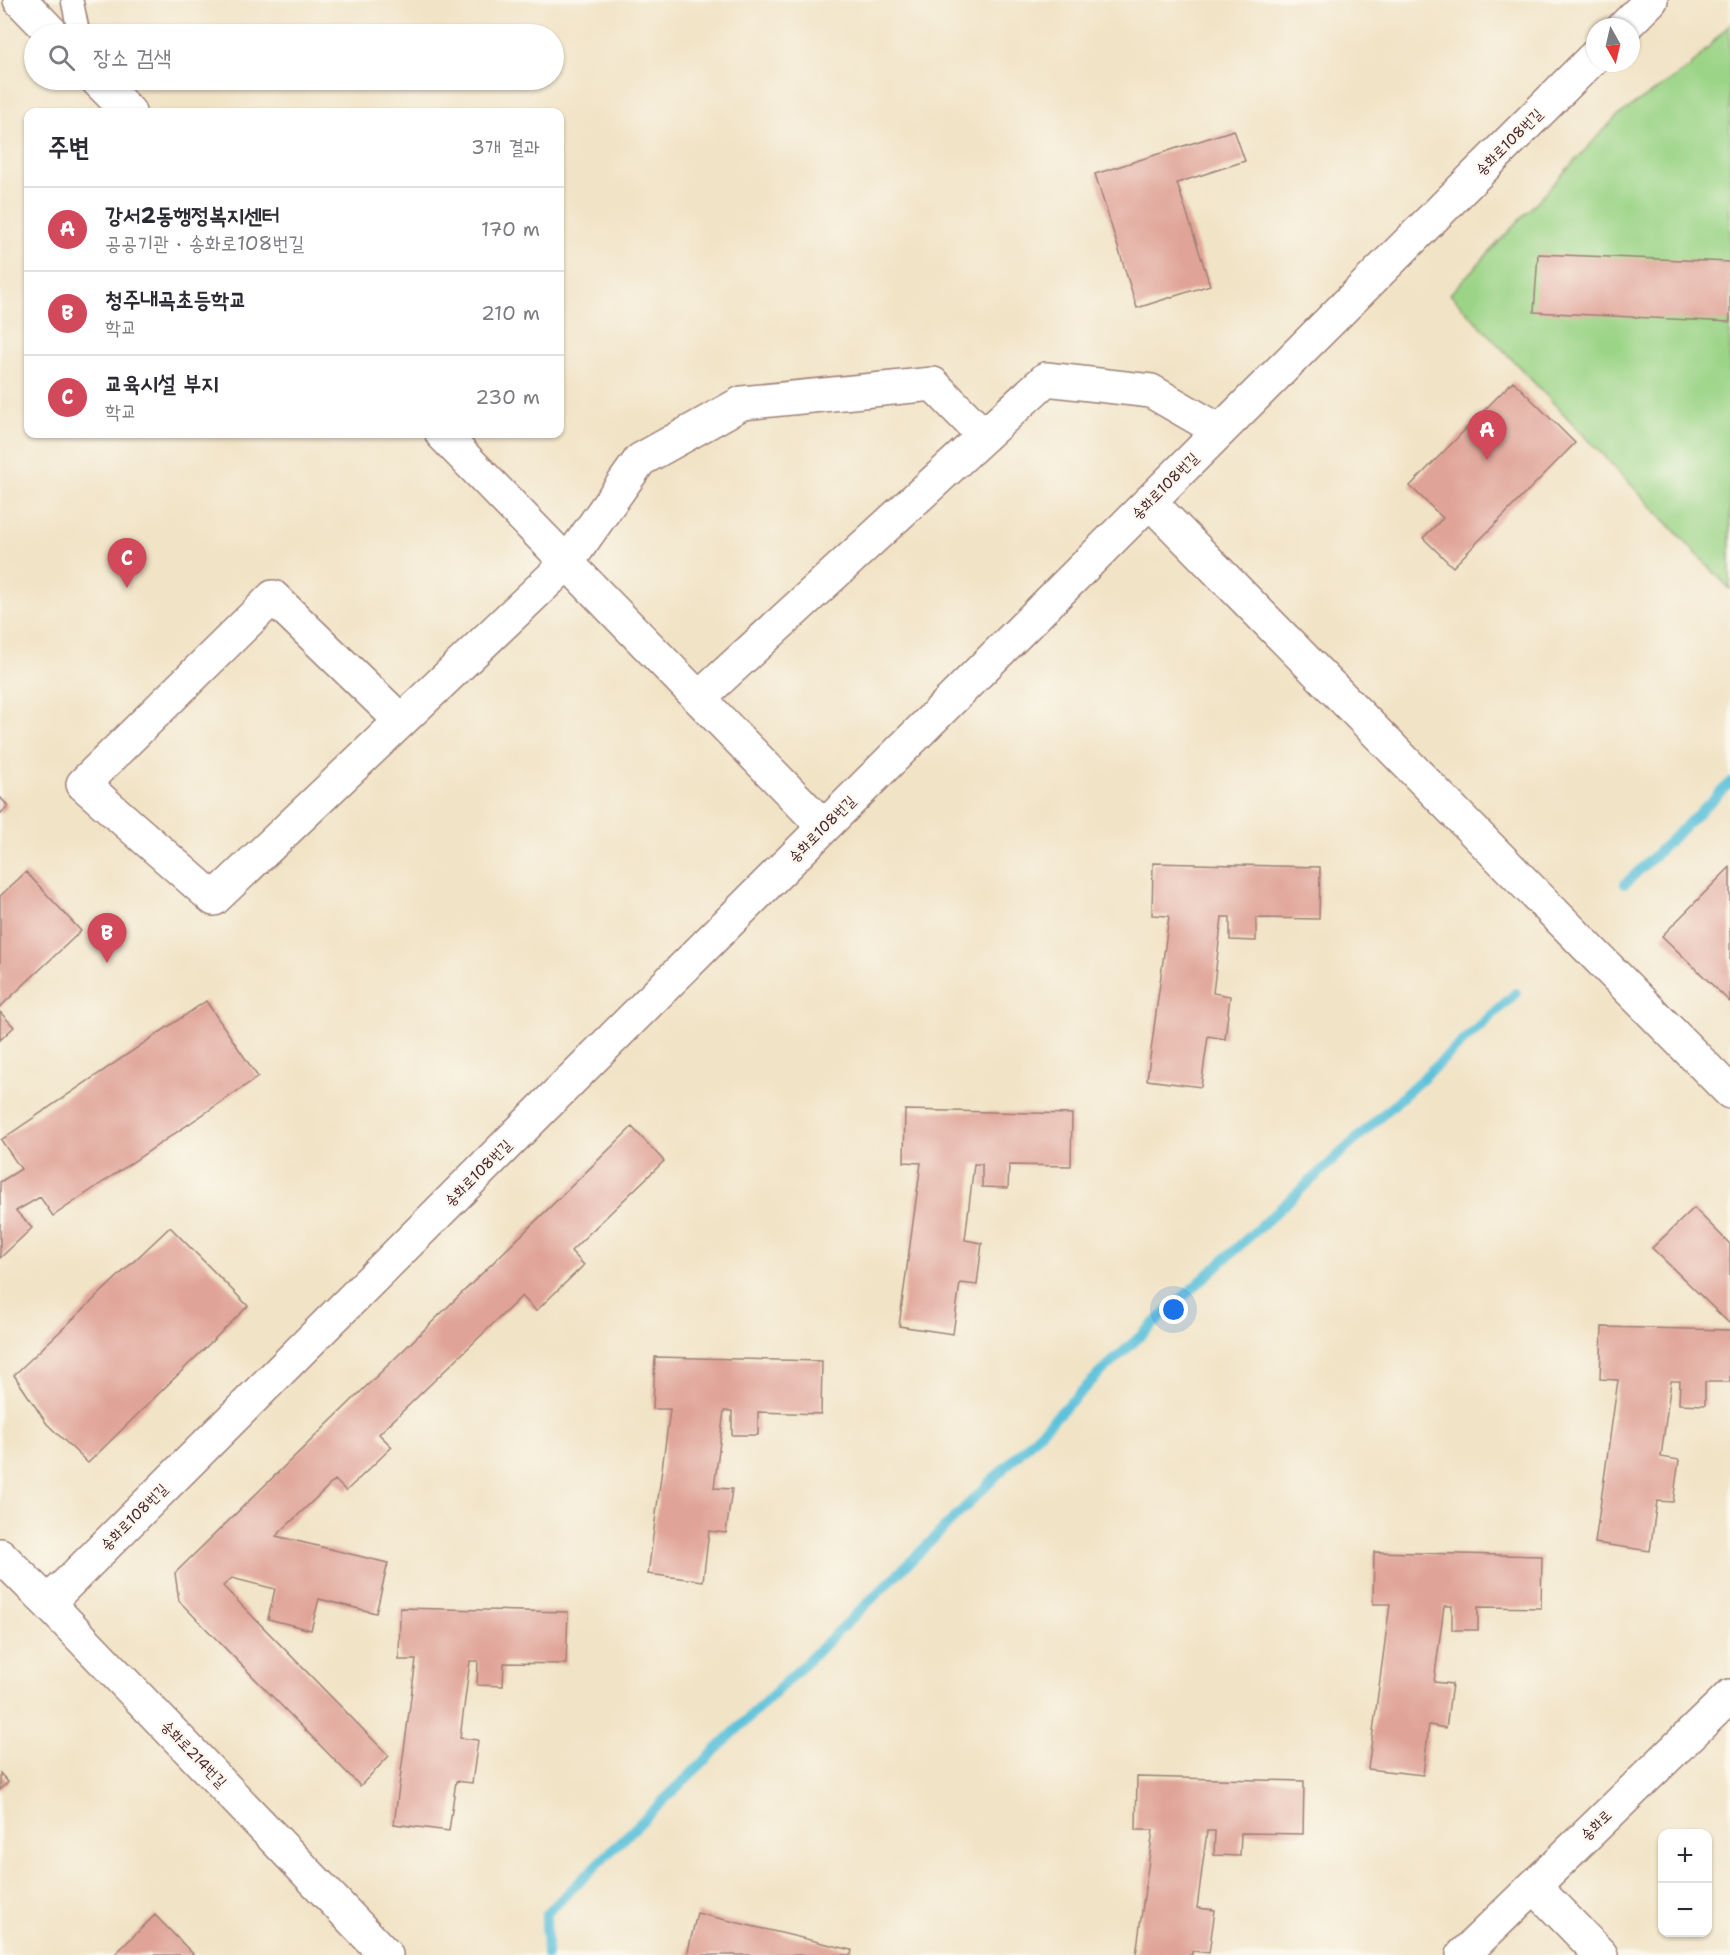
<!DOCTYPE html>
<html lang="ko">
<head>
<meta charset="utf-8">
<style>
  :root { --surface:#fff; --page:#f7f7f7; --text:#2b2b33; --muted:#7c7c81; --line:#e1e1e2; --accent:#d1495b }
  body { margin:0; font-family:"Shantell Sans","Poor Story",sans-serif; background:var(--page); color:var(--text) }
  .controls { position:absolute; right:18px; bottom:18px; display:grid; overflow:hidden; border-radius:12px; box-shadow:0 2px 4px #0004 }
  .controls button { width:54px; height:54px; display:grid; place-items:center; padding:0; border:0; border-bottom:2px solid var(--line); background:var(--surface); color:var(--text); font:30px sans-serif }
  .compass { position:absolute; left:1586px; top:18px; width:54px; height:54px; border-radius:50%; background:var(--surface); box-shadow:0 2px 4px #0004; rotate:172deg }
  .you { position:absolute; left:1174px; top:1310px; width:21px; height:21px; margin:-15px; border:4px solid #fff; border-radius:50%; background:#1a73e8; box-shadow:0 0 0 9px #1a73e833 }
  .badge { display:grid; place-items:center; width:39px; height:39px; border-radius:50%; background:var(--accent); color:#fff; font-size:20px; font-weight:700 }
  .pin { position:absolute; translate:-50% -50px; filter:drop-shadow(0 2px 3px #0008) }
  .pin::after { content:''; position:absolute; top:32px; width:21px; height:18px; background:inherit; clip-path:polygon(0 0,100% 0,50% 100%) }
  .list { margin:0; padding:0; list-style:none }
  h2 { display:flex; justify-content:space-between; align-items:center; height:78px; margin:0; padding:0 24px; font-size:26px }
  h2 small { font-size:20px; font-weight:400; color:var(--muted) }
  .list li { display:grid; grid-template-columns:39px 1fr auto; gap:18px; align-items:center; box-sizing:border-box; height:84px; padding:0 24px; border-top:2px solid var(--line) }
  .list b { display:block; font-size:22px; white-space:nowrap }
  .list p { margin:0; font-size:20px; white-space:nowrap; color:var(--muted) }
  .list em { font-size:20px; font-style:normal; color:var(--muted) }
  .icon { flex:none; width:33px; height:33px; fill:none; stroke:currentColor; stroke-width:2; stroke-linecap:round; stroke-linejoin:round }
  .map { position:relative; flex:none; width:1730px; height:1955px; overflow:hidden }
  .search { position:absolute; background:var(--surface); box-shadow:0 2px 4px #0004; left:24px; top:24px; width:540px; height:66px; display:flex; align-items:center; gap:15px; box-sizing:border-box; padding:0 21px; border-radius:33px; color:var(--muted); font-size:22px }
  .panel { position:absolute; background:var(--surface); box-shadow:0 2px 4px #0004; left:24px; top:108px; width:540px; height:330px; border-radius:12px }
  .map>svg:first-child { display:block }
  .green { fill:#9bd487; stroke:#727a59; stroke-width:1.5 }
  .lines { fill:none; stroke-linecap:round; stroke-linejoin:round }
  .stream { stroke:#5cc1da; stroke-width:10 }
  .building { fill:#e0a397 }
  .service-casing { stroke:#9e8178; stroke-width:24 }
  .minor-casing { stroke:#9e8178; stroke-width:36 }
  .tertiary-casing { stroke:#9e8178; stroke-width:36 }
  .service { stroke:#fff; stroke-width:21 }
  .minor { stroke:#fff; stroke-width:33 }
  .tertiary { stroke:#fff; stroke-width:33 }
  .labels { text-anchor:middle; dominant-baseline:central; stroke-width:4.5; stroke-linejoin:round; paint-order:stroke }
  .street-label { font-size:15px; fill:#4a1f2b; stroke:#fbf7ec }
</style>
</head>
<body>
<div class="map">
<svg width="1730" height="1955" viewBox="0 0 1730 1955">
  <rect width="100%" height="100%" fill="#fbf7ec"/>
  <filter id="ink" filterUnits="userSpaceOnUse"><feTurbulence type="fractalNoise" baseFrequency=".0167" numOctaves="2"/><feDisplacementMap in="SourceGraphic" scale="12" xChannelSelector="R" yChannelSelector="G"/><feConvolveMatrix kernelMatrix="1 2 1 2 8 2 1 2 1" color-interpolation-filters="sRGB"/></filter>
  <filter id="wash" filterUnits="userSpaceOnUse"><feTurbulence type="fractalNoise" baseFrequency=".008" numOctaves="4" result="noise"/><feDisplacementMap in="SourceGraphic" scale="24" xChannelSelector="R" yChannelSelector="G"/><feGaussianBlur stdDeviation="1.35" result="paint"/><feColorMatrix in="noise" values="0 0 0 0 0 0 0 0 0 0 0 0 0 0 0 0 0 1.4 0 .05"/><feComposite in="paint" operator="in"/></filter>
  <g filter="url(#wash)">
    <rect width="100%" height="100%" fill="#f1e3c6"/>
    <path class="green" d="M1730,24V589L1450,294L1617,116L1689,68Z"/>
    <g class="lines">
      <path class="stream" d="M1625,884L1730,783
        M547,1955L546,1914L913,1559L1100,1373L1516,993"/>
    </g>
    <g id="blocks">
      <path class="building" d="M1234,130L1245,161L1177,183L1210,285L1137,308L1095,174Z
        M1538,254L1730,262V322L1534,312Z
        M1513,381L1575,443L1453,567L1423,538L1443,518L1410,486Z
        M0,797L8,806L0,814Z
        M1153,863L1320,867L1319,919L1256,918V941L1230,940V917H1222L1213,993L1230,996L1225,1039L1208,1036L1201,1087L1147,1080L1169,916L1152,915Z
        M1730,867V1002L1662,936Z
        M26,872L81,931L0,1007V896Z
        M206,1001L258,1077L53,1216L40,1197L16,1211L32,1228L0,1258V1182L21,1169L1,1140Z
        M0,1012L14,1027L0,1040Z
        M905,1110L1072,1114L1071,1166L1009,1165L1008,1188L982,1187V1164H974L965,1240L982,1243L977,1285L960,1283L953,1334L899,1326L921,1163L904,1162Z
        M632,1127L664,1161L571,1251L584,1265L536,1311L522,1296L379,1434L392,1447L346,1491L335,1480L276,1536L388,1563L376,1613L319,1599L311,1630L268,1619L275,1589L232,1578L223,1586L389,1756L360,1786L179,1601L175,1573Z
        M1694,1208L1730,1244V1324L1652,1248Z
        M170,1227L248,1306L88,1463L47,1424L14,1375Z
        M1602,1327L1730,1330V1382H1705V1405L1679,1404L1680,1381H1671L1661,1457L1679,1460L1673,1502L1657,1501L1650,1551L1595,1543L1618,1380L1600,1379Z
        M655,1357L822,1361L821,1414L758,1412V1435H732V1411H724L714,1488L732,1489L726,1533L709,1531L703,1581L648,1574L670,1409H653Z
        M1374,1552L1542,1556L1541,1608L1478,1607V1630H1452V1606H1444L1434,1682L1452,1684L1446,1728L1429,1725L1423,1775L1368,1769L1390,1604H1373Z
        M400,1608L568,1612L566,1664L504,1663L503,1686L477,1685L478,1661H470L460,1738L478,1740L472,1783L456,1781L449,1831L394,1824L416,1660H399Z
        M0,1773L8,1782L0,1790Z
        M1137,1777L1304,1781L1303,1834L1241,1833L1240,1856L1214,1855L1215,1831H1207L1197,1908L1215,1910L1209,1953L1192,1951V1955H1136L1153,1830H1136Z
        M697,1913L852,1950L851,1955H687Z
        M155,1915L193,1954L192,1955H114Z"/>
    </g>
  </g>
  <g filter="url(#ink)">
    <use href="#blocks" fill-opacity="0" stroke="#9e8178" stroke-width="1.5"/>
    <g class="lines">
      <defs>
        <path id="service" d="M72,0L79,34"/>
        <path id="minor" d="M20,0L53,34
          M1624,27L1651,0
          M97,80L129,112
          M442,434L824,827
          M1150,502L1730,1092
          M699,698L1046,379L1151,391L1220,431
          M401,721L273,597L83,784L214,899L567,563L640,460L742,403L933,384L984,436
          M0,1555L48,1603L386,1955
          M48,1603L1595,56
          M1534,1886L1601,1955"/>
        <path id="tertiary" d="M1463,1955L1730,1696"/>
      </defs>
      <use href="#service" class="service-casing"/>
      <use href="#minor" class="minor-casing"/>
      <use href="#tertiary" class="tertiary-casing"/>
      <use href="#service" class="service"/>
      <use href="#minor" class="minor"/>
      <use href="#tertiary" class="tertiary"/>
    </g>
  </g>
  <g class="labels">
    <g class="street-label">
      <text transform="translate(1509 142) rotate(-45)">송화로108번길</text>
      <text transform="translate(1165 486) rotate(-45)">송화로108번길</text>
      <text transform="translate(822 829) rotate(-45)">송화로108번길</text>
      <text transform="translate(478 1173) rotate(-45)">송화로108번길</text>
      <text transform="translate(134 1517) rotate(-45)">송화로108번길</text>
      <text transform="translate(194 1754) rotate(46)">송화로214번길</text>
      <text transform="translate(1596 1825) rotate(-44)">송화로</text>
    </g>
  </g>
</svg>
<div class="controls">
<button>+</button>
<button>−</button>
</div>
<svg class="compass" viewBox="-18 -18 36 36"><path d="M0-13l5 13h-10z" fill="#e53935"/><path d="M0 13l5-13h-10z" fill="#7c7c81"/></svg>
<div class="you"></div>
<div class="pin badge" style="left:1487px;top:460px">A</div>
<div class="pin badge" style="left:107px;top:963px">B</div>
<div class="pin badge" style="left:127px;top:588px">C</div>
<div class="search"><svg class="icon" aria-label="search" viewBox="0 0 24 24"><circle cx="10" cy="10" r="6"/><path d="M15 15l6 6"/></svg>장소 검색</div>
<section class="panel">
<h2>주변<small>3개 결과</small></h2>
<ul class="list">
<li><span class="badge">A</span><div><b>강서2동행정복지센터</b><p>공공기관 · 송화로108번길</p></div><em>170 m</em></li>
<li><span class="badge">B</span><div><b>청주내곡초등학교</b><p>학교</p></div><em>210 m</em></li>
<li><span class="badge">C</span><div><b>교육시설 부지</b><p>학교</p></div><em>230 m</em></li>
</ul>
</section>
</div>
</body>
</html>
